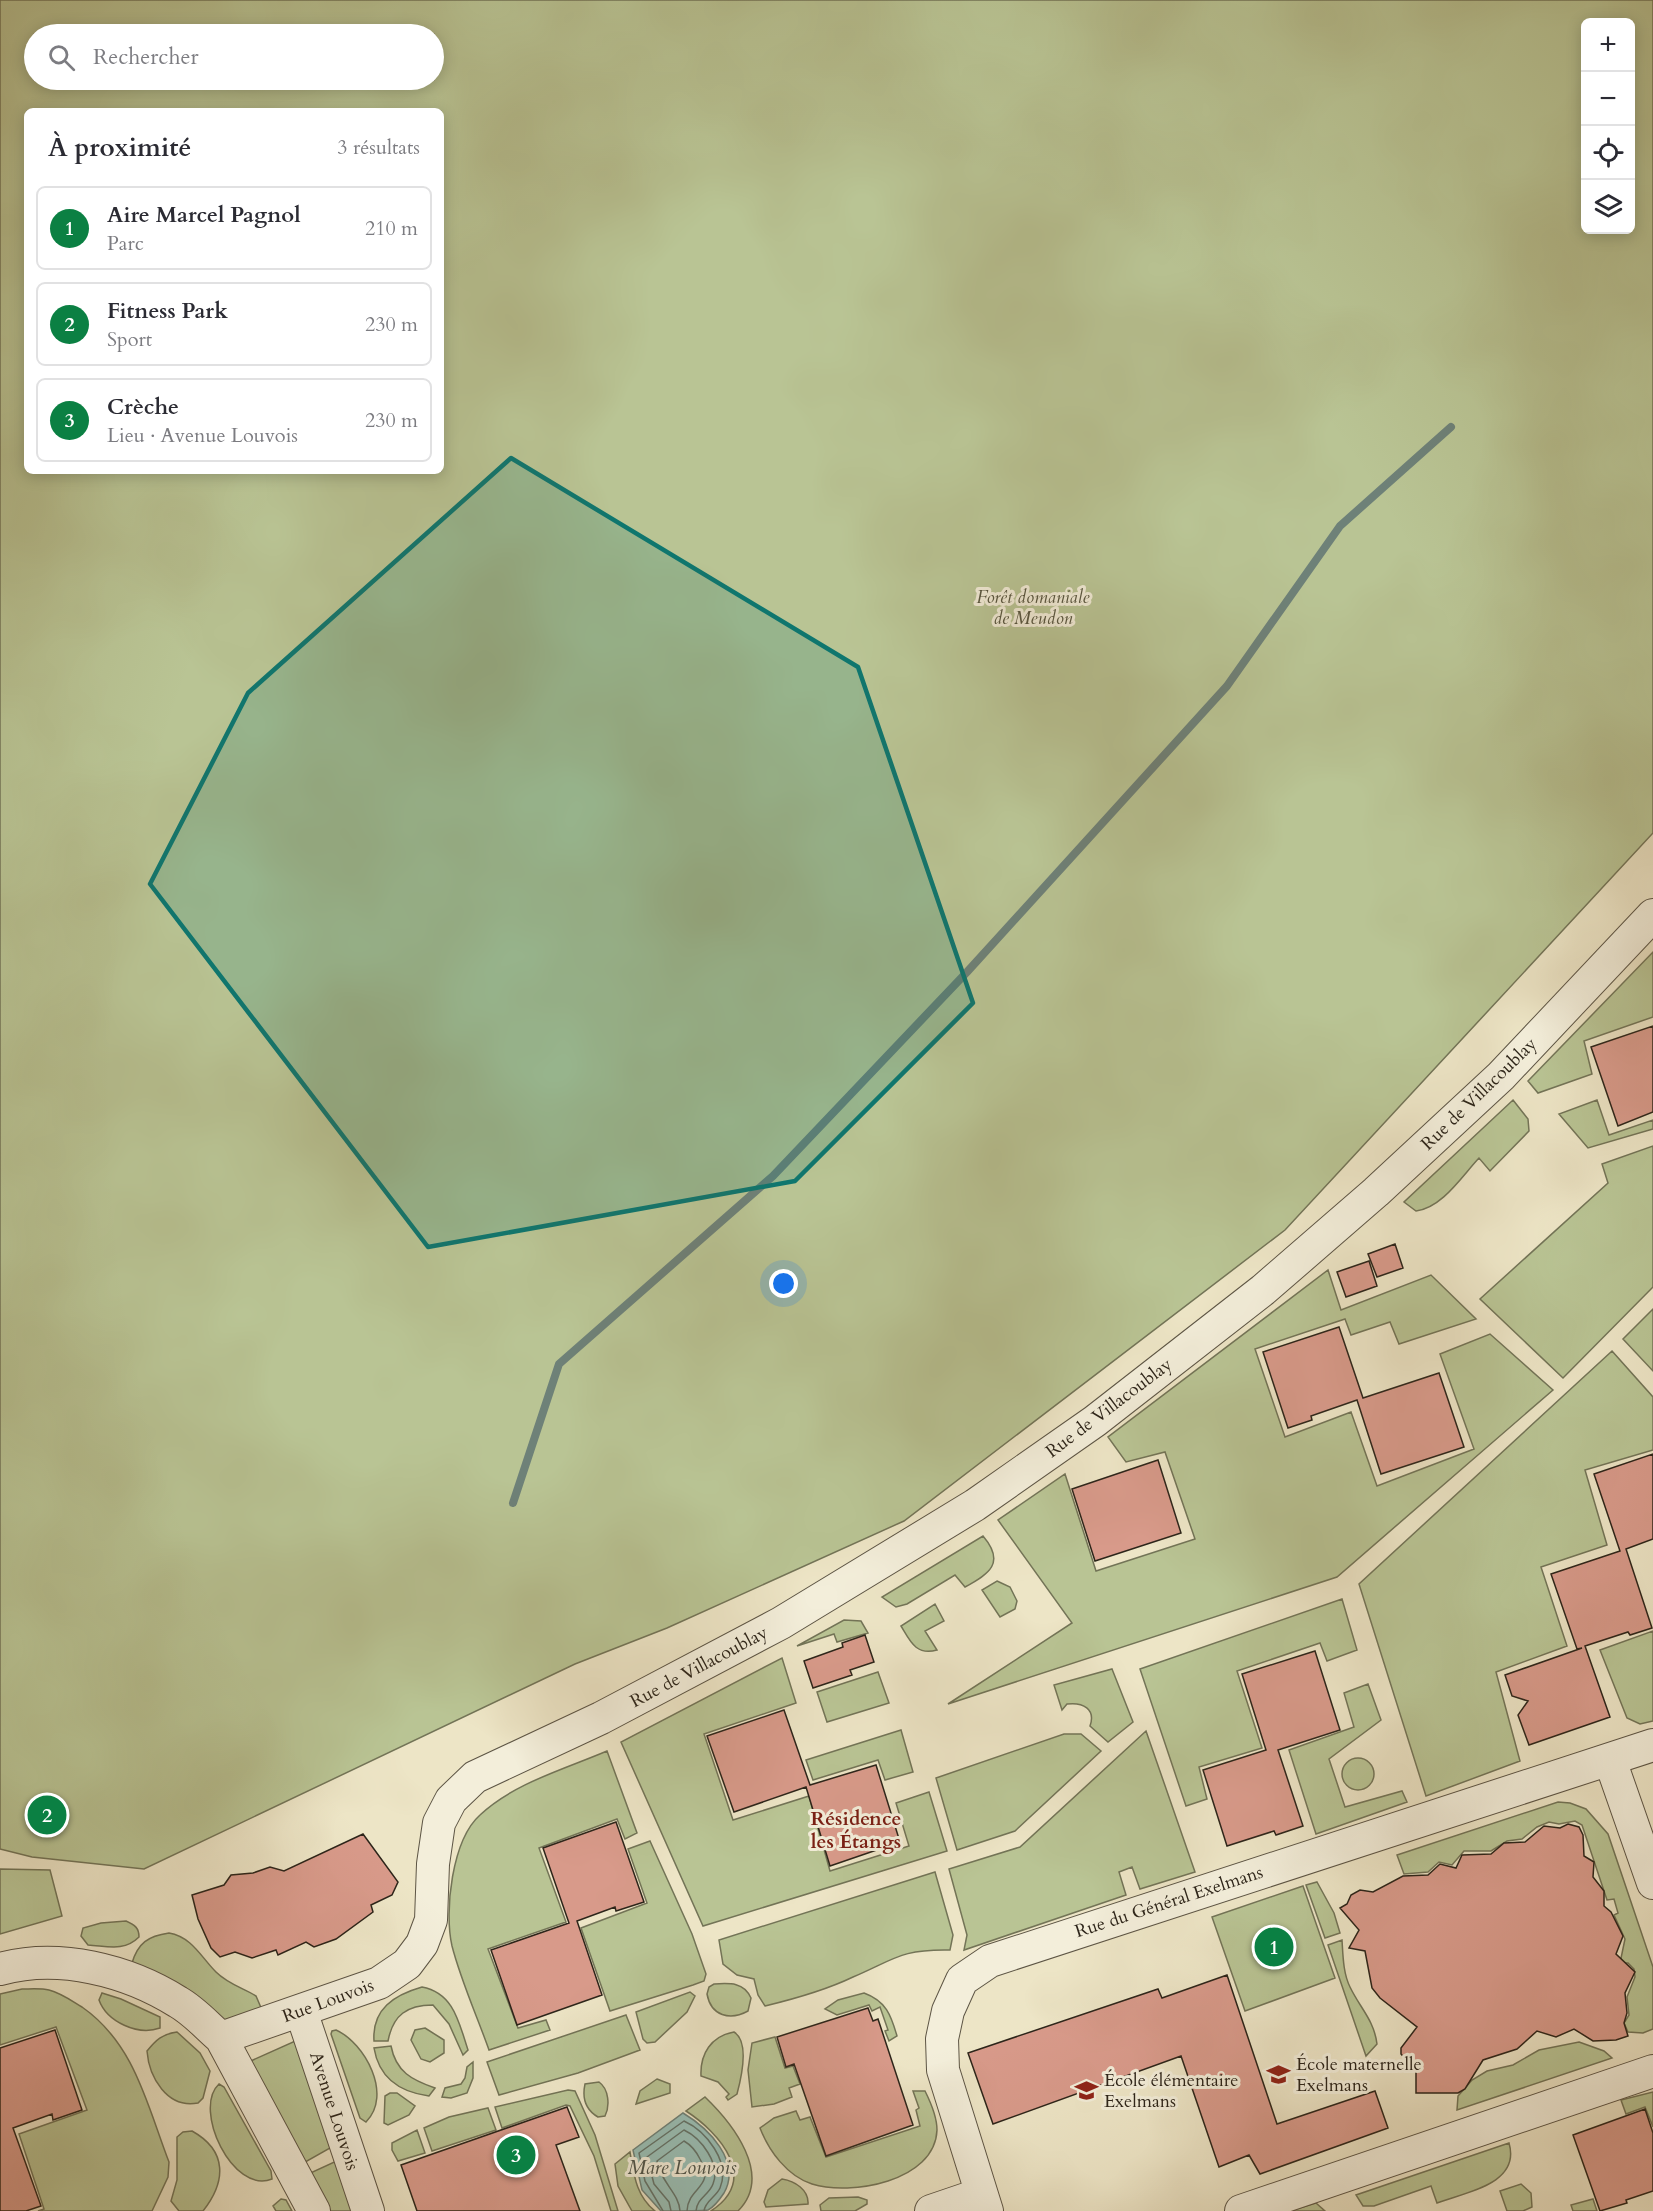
<!DOCTYPE html>
<html lang="fr">
<head>
<meta charset="utf-8">
<style>
  :root { --surface:#fff; --page:#f7f7f7; --text:#2b2b33; --muted:#7c7c81; --line:#e1e1e2; --accent:#0b8043 }
  body { margin:0; font-family:Cardo,serif; background:var(--page); color:var(--text) }
  .controls { position:absolute; right:18px; top:18px; display:grid; overflow:hidden; border-radius:9px; box-shadow:0 3px 15px #0003 }
  .controls button { width:54px; height:54px; display:grid; place-items:center; padding:0; border:0; border-bottom:2px solid var(--line); background:var(--surface); color:var(--text); font:30px sans-serif }
  .you { position:absolute; left:784px; top:1284px; width:21px; height:21px; margin:-15px; border:4px solid #fff; border-radius:50%; background:#1a73e8; box-shadow:0 0 0 9px #1a73e833 }
  .badge { display:grid; place-items:center; width:39px; height:39px; border-radius:50%; background:var(--accent); color:#fff; font-size:20px; font-weight:700 }
  .pin { position:absolute; translate:-50% -50%; border:3px solid #fff; box-shadow:0 2px 6px #0006 }
  .list { margin:0; padding:0; list-style:none }
  h2 { display:flex; justify-content:space-between; align-items:center; height:78px; margin:0; padding:0 24px; font-size:26px }
  h2 small { font-size:20px; font-weight:400; color:var(--muted) }
  .list li { display:grid; grid-template-columns:39px 1fr auto; gap:18px; align-items:center; box-sizing:border-box; height:84px; margin:0 12px 12px; padding:0 12px; border:2px solid var(--line); border-radius:9px }
  .list b { display:block; font-size:22px; white-space:nowrap }
  .list p { margin:0; font-size:20px; white-space:nowrap; color:var(--muted) }
  .list em { font-size:20px; font-style:normal; color:var(--muted) }
  .icon { flex:none; width:33px; height:33px; fill:none; stroke:currentColor; stroke-width:2; stroke-linecap:round; stroke-linejoin:round }
  .map { position:relative; flex:none; width:1653px; height:2211px; overflow:hidden }
  .search { position:absolute; background:var(--surface); box-shadow:0 3px 15px #0003; left:24px; top:24px; width:420px; height:66px; display:flex; align-items:center; gap:15px; box-sizing:border-box; padding:0 21px; border-radius:33px; color:var(--muted); font-size:22px }
  .panel { position:absolute; background:var(--surface); box-shadow:0 3px 15px #0003; left:24px; top:108px; width:420px; height:366px; border-radius:9px }
  .map>svg:first-child { display:block }
  .green { fill:#b9c494; stroke:#737457; stroke-width:1.5; fill-rule:evenodd }
  .water { fill:#99bfb6; stroke:#6e8178; stroke-width:1.5 }
  .lines { fill:none; stroke-linecap:round; stroke-linejoin:round }
  .shore { stroke:#637268; stroke-width:1.5 }
  .stream { stroke:#6e8178; stroke-width:8 }
  .building { fill:#d89a8a; stroke:#2d251a; stroke-width:1.5 }
  .minor-casing { stroke:#5d5545; stroke-width:34 }
  .minor { stroke:#f3eeda; stroke-width:32 }
  .marked { fill:#0f766e; fill-opacity:0.2; stroke:#0f766e; stroke-width:4.5; stroke-linejoin:round }
  .labels { text-anchor:middle; dominant-baseline:central; stroke-width:6; stroke-linejoin:round; paint-order:stroke }
  .park-label { font-size:18px; font-style:italic; fill:#57553f; stroke:#f3eeda }
  .street-label { font-size:18px; fill:#2d251a; stroke:#f3eeda }
  .poi-label { font-size:18px; fill:#2d251a; stroke:#f3eeda; text-anchor:start }
  .neighbourhood-label { font-size:20px; font-weight:bold; fill:#7a1f14; stroke:#f3eeda }
  .water-label { font-size:20px; font-style:italic; fill:#4d5349; stroke:#f3eeda }
</style>
</head>
<body>
<div class="map">
<svg width="1653" height="2211" viewBox="0 0 1653 2211">
  <rect width="100%" height="100%" fill="#ede5c6"/>
  <filter id="stains"><feTurbulence type="fractalNoise" baseFrequency=".00333" numOctaves="4"/><feColorMatrix values="0 0 0 0 .2 0 0 0 0 .09 0 0 0 0 .02 0 0 0 .5 -.17"/></filter>
  <radialGradient id="worn" r=".72"><stop offset=".6" stop-color="#630" stop-opacity="0"/><stop offset="1" stop-color="#630" stop-opacity=".3"/></radialGradient>
  <path class="green" d="M0,0H1653V833L1285,1230L904,1521L667,1628L575,1664L144,1869L32,1857L0,1849ZM1586,22H1630V230H1586ZM34,34H434V80H34ZM27,111H441V471H27Z
    M1653,952V1017L1584,1041L1592,1074L1538,1093L1528,1081Z
    M1513,1100L1528,1119L1529,1131L1490,1171L1479,1158C1462,1176 1442,1208 1416,1211L1404,1202Z
    M1597,1100L1609,1135L1653,1120V1129L1588,1148L1559,1114Z
    M1653,1146V1287L1563,1378L1480,1299L1608,1183L1602,1164Z
    M1328,1270L1341,1310L1431,1275L1476,1319L1399,1344L1390,1322L1351,1335L1345,1319L1255,1349L1285,1437L1351,1412L1377,1486L1474,1449L1440,1354L1490,1334L1553,1390L1337,1577L948,1704L1072,1623L998,1520L1065,1474L1096,1571L1195,1539L1165,1452L1126,1462L1108,1437Z
    M1653,1309V1371L1623,1339Z
    M1612,1351L1653,1397V1450L1585,1470L1607,1545L1541,1567L1567,1646L1496,1672L1520,1761L1426,1796L1359,1584Z
    M983,1536C1006,1563 989,1574 965,1587L955,1575L907,1604L896,1607L882,1597Z
    M997,1581L1010,1587L1017,1601L1015,1609L1000,1617L982,1590Z
    M1342,1599L1357,1650L1327,1661L1320,1643L1237,1671L1262,1748L1199,1767L1207,1799L1186,1806L1140,1669Z
    M935,1604L944,1621L925,1631L937,1650C916,1656 910,1641 901,1626Z
    M844,1620L861,1621L868,1633L837,1642L834,1634L797,1646Z
    M1653,1631V1721L1640,1724L1627,1718L1600,1650Z
    M782,1658L796,1703L704,1734L733,1820L809,1796L830,1871L909,1846L896,1803L929,1792L947,1851L703,1926L621,1742Z
    M1112,1669L1133,1722L1108,1742L1090,1726C1096,1709 1083,1702 1067,1704L1062,1710L1054,1685Z
    M878,1672L889,1703L827,1722L817,1692Z
    M1368,1684L1381,1720L1329,1759L1345,1807L1402,1791L1407,1802L1316,1834L1289,1750L1354,1727L1344,1693Z
    M901,1730L913,1772L885,1780L878,1760L813,1780L806,1760Z
    M1146,1731L1195,1872L1140,1889L1132,1867L1119,1872L1126,1895L964,1950L967,1935L949,1869L1020,1847Z
    M1064,1734H1081L1101,1751L1015,1831L957,1850L936,1778Z
    M607,1751L637,1833L625,1839L617,1819L539,1848L566,1922L488,1949L518,2028L546,2020L550,2030L489,2050C477,2016 461,1981 452,1946C444,1911 452,1840 480,1815C514,1783 565,1769 607,1751Z
    M1342 1774a16 16 0 1 1 32 0a16 16 0 1 1-32 0Z
    M1558,1802L1570,1803L1586,1809L1608,1834L1653,1967V2029L1643,2033L1628,2032L1624,2023L1629,2015L1627,1997L1635,1977L1634,1969L1628,1963H1620L1625,1939L1614,1915L1618,1913L1614,1899L1607,1900L1582,1825L1575,1821L1559,1824L1549,1822L1537,1827L1522,1839L1507,1841L1491,1851H1464L1452,1865L1439,1862L1428,1872L1404,1874L1397,1855Z
    M650,1841L692,1934L706,1974L704,1981L693,1985L610,2011L581,1928L647,1903L628,1849Z
    M0,1869L50,1870L62,1916L0,1934Z
    M935,1872L953,1935L950,1950C901,1949 895,1959 853,1977C826,1990 794,1999 765,2006L758,1995L754,1979L737,1975L723,1964L719,1940Z
    M1317,1882L1334,1913L1340,1933L1325,1938L1306,1885Z
    M1303,1886L1335,1978L1245,2011L1212,1917Z
    M126,1921C135,1925 139,1928 139,1937C124,1952 107,1946 88,1945L81,1936L83,1928L101,1923Z
    M169,1933C192,1937 201,1957 216,1972C228,1984 243,1988 256,1996L262,2010L222,2022L132,1963C138,1943 148,1936 169,1933Z
    M1342,1940C1343,1955 1343,1973 1350,1987C1360,2008 1374,2020 1377,2044L1366,2056L1328,1945Z
    M714,1984C730,1983 744,1982 751,1998L748,2011C730,2021 711,2016 707,1994L709,1987Z
    M422,1987C454,1993 459,2023 468,2050L463,2055L449,2024L433,2005C407,2005 393,2015 388,2041H374C372,2009 394,1995 422,1987Z
    M22,1989C30,1989 41,1988 49,1990C61,1993 72,2001 82,2007C135,2044 147,2105 169,2162L168,2177L152,2211H38L44,2209L19,2134L87,2110L56,2027L0,2045V1994Z
    M690,1992L695,1996L687,2012L655,2042L647,2043L643,2039L636,2012Z
    M102,1993L121,1999L160,2017V2028C138,2036 107,2022 99,2000Z
    M864,1993C886,2001 891,2015 897,2036L889,2041L885,2031L888,2030L880,2007L872,2011L869,2005L837,2015L825,2009L838,2000Z
    M626,2015L640,2050L578,2073L499,2095L487,2062Z
    M425,2028L444,2040V2053L430,2062L421,2059L411,2040L415,2030Z
    M336,2030C365,2043 393,2095 366,2122L360,2118L331,2034L332,2031Z
    M177,2032L200,2053L210,2071L203,2098L198,2103C167,2109 149,2077 147,2051C156,2040 162,2034 177,2032Z
    M734,2032C750,2042 741,2079 737,2094L728,2100L726,2097L729,2094L718,2082L701,2076C700,2054 711,2036 734,2032Z
    M775,2037L785,2068L793,2066L800,2084L789,2088L792,2097L774,2104L752,2107L748,2070L752,2043Z
    M302,2038L339,2143L300,2165L244,2064Z
    M1579,2042L1604,2051L1612,2058L1457,2110L1458,2096L1472,2080L1487,2071L1513,2065L1539,2050Z
    M391,2046C396,2072 412,2080 435,2088L429,2096C399,2092 379,2078 374,2048Z
    M473,2062V2078L467,2093L451,2098L442,2097L445,2088L461,2084L465,2078L467,2067Z
    M657,2079L670,2084V2093L636,2104L640,2091Z
    M599,2082C609,2089 610,2106 605,2116L598,2117C586,2110 582,2098 585,2084Z
    M219,2084L224,2087L271,2171L272,2179C233,2195 192,2109 219,2084Z
    M568,2090L575,2091L595,2135L618,2211H611L594,2156L570,2106L566,2105L502,2128L495,2107Z
    M913,2091H925C931,2103 937,2117 937,2130C935,2182 850,2196 812,2184C787,2176 769,2151 760,2128L774,2118L796,2111L800,2120L810,2117L826,2157L920,2126L916,2110L919,2108Z
    M1653,2092V2127L1645,2107L1626,2114L1621,2100Z
    M390,2093H397L415,2106L409,2115L388,2125L384,2123L385,2096Z
    M705,2097C732,2123 774,2175 738,2211H711C760,2179 720,2133 686,2111Z
    M488,2108L496,2130L432,2151L424,2128L449,2117Z
    M417,2130L425,2153L398,2161L392,2150V2143Z
    M192,2131C228,2151 226,2182 203,2211H179L171,2201L177,2180V2137L183,2132Z
    M1509,2143C1521,2184 1466,2192 1437,2203L1431,2186L1374,2206H1363L1356,2195Z
    M630,2152C634,2175 636,2196 655,2211H632L618,2186L615,2164Z
    M343,2158L361,2211H327L306,2175Z
    M782,2179C795,2181 809,2190 808,2204L766,2207L764,2202L768,2190Z
    M1521,2184L1531,2193L1532,2207L1523,2211H1507L1500,2191Z
    M858,2197L867,2200V2204L855,2211H821L820,2205L829,2198Z
    M281,2199L286,2200L292,2211H276L273,2206Z
    M1593,2199L1597,2211H1573L1571,2205Z
    M1316,2203L1325,2211H1290Z"/>
  <path class="water" d="M683,2113C708,2128 742,2161 724,2193C720,2199 714,2207 708,2210C699,2211 671,2211 661,2211L642,2190L633,2150Z"/>
  <g class="lines">
    <path class="shore" d="M663,2211L645,2181L639,2153L684,2121C706,2131 731,2162 720,2188C716,2197 705,2201 704,2211
      M671,2211L669,2202L654,2184L647,2157L684,2130C701,2138 721,2164 713,2184C709,2195 697,2198 696,2211
      M680,2211C679,2193 661,2183 657,2161L684,2141C691,2145 696,2151 700,2159C716,2188 688,2186 687,2211"/>
    <path class="stream" d="M513,1503L559,1364L773,1176L967,972L1227,686L1340,526L1451,427"/>
  </g>
  <path class="building" d="M1653,1026V1112L1618,1126L1591,1047Z
    M1395,1244L1403,1268L1377,1277L1368,1254Z
    M1369,1261L1377,1286L1346,1297L1337,1272Z
    M1339,1327L1363,1398L1439,1373L1464,1447L1381,1474L1357,1400L1311,1416L1312,1420L1288,1428L1263,1352Z
    M1653,1454V1539L1626,1549L1652,1628L1630,1635L1628,1632L1585,1646L1610,1717L1529,1745L1518,1715L1528,1701L1512,1696L1505,1675L1582,1648L1577,1649L1551,1574L1620,1551L1594,1474Z
    M1158,1460L1181,1533L1095,1561L1072,1489Z
    M865,1635L874,1662L850,1670L852,1675L813,1688L804,1661L843,1647L842,1643Z
    M1315,1651L1340,1730L1278,1750L1303,1826L1276,1835L1274,1831L1227,1846L1203,1770L1266,1750L1242,1674Z
    M784,1710L810,1785L876,1765L900,1842L830,1866L806,1787L734,1812L707,1736Z
    M616,1822L644,1902L616,1911L615,1907L577,1921L602,1995L517,2025L491,1950L569,1923L543,1848Z
    M1568,1824L1579,1827L1583,1835L1584,1856L1594,1862L1593,1877L1604,1891V1906L1611,1912L1623,1936L1616,1954L1635,1972L1625,1993L1627,2013L1624,2023L1628,2036L1616,2040L1593,2041L1574,2029L1556,2037L1537,2031L1517,2049L1483,2060L1465,2089L1458,2093H1416V2071L1401,2054V2048L1417,2027L1380,1998L1372,1988L1365,1951L1349,1948L1359,1930L1340,1908L1347,1904L1351,1895L1360,1890L1373,1892L1403,1876L1428,1875L1440,1864L1456,1868L1462,1855L1491,1854L1504,1843L1525,1842L1544,1826L1560,1828Z
    M363,1834L398,1882L392,1895L371,1905L373,1912L336,1939L314,1947L306,1942L278,1955L276,1950L252,1958L235,1952L220,1957L211,1948L198,1919L192,1895L224,1885L231,1875L253,1873L270,1867L284,1871Z
    M1227,1975L1277,2124L1375,2091L1388,2128L1260,2174L1249,2155L1219,2167L1181,2056L993,2124L968,2053L1158,1989L1162,1998Z
    M868,2008L873,2021L878,2019L913,2125L826,2156L794,2064L786,2067L777,2037Z
    M55,2030L82,2110L53,2120L52,2114L13,2128L41,2206L26,2211H0V2048Z
    M567,2107L579,2137L556,2145L580,2211H417L401,2165Z
    M1645,2109L1653,2133V2191L1626,2200L1627,2203L1600,2211L1573,2135Z"/>
  <g class="lines">
    <defs>
      <path id="minor" d="M1610,1760L1653,1883
        M0,1969C59,1953 127,1970 178,2002C194,2011 207,2026 221,2038L379,1983L407,1964L422,1944L431,1920L433,1864L439,1823L451,1800L475,1777L601,1718L781,1623L975,1505L1095,1421L1263,1290L1376,1192L1501,1076L1653,915
        M301,2011L368,2211
        M221,2038L314,2211
        M931,2211L981,2194
        M987,2211L943,2070L942,2039L948,2011L962,1980L990,1961L1653,1745
        M1241,2211L1653,2071"/>
    </defs>
    <use href="#minor" class="minor-casing"/>
    <use href="#minor" class="minor"/>
  </g>
  <path class="marked" d="M511,458L858,667L973,1003L795,1181L428,1247L150,884L248,693Z"/>
  <defs>
    <symbol id="school-bare" viewBox="-9 -9 18 18"><path d="M0-5L7-2L0 1L-7-2ZM-4 1L0 2.5L4 1V4Q0 6-4 4Z" fill="#8f2418" stroke="#f3eeda" stroke-width="2.5" paint-order="stroke"/></symbol>
  </defs>
  <g fill-rule="evenodd">
    <use href="#school-bare" x="1262" y="2058" width="33" height="33"/>
    <use href="#school-bare" x="1070" y="2074" width="33" height="33"/>
  </g>
  <g class="labels">
    <g class="park-label">
      <text x="1033" y="597">Forêt domaniale<tspan x="1033" dy="21">de Meudon</tspan></text>
    </g>
    <g class="street-label">
      <text transform="translate(1479 1094) rotate(-44)">Rue de Villacoublay</text>
      <text transform="translate(1109 1408) rotate(-37)">Rue de Villacoublay</text>
      <text transform="translate(699 1667) rotate(-28)">Rue de Villacoublay</text>
      <text transform="translate(1169 1902) rotate(-18)">Rue du Général Exelmans</text>
      <text transform="translate(328 2001) rotate(-20)">Rue Louvois</text>
      <text transform="translate(334 2111) rotate(72)">Avenue Louvois</text>
    </g>
    <g class="poi-label">
      <text x="1296" y="2064">École maternelle<tspan x="1296" dy="21">Exelmans</tspan></text>
      <text x="1104" y="2080">École élémentaire<tspan x="1104" dy="21">Exelmans</tspan></text>
    </g>
    <g class="neighbourhood-label">
      <text x="856" y="1818">Résidence<tspan x="856" dy="23">les Étangs</tspan></text>
    </g>
    <g class="water-label">
      <text x="682" y="2167">Mare Louvois</text>
    </g>
  </g>
  <rect width="100%" height="100%" filter="url(#stains)"/>
  <rect width="100%" height="100%" fill="url(#worn)"/>
</svg>
<div class="controls">
<button>+</button>
<button>−</button>
<button><svg class="icon" aria-label="locate" viewBox="0 0 24 24"><circle cx="12" cy="12" r="6"/><path d="M12 2v4M12 18v4M2 12h4M18 12h4"/></svg></button>
<button><svg class="icon" aria-label="layers" viewBox="0 0 24 24"><path d="M12 4l9 5-9 5-9-5zM3 14l9 5 9-5"/></svg></button>
</div>
<div class="you"></div>
<div class="pin badge" style="left:1274px;top:1947px">1</div>
<div class="pin badge" style="left:47px;top:1815px">2</div>
<div class="pin badge" style="left:516px;top:2155px">3</div>
<div class="search"><svg class="icon" aria-label="search" viewBox="0 0 24 24"><circle cx="10" cy="10" r="6"/><path d="M15 15l6 6"/></svg>Rechercher</div>
<section class="panel">
<h2>À proximité<small>3 résultats</small></h2>
<ul class="list">
<li><span class="badge">1</span><div><b>Aire Marcel Pagnol</b><p>Parc</p></div><em>210 m</em></li>
<li><span class="badge">2</span><div><b>Fitness Park</b><p>Sport</p></div><em>230 m</em></li>
<li><span class="badge">3</span><div><b>Crèche</b><p>Lieu · Avenue Louvois</p></div><em>230 m</em></li>
</ul>
</section>
</div>
</body>
</html>
